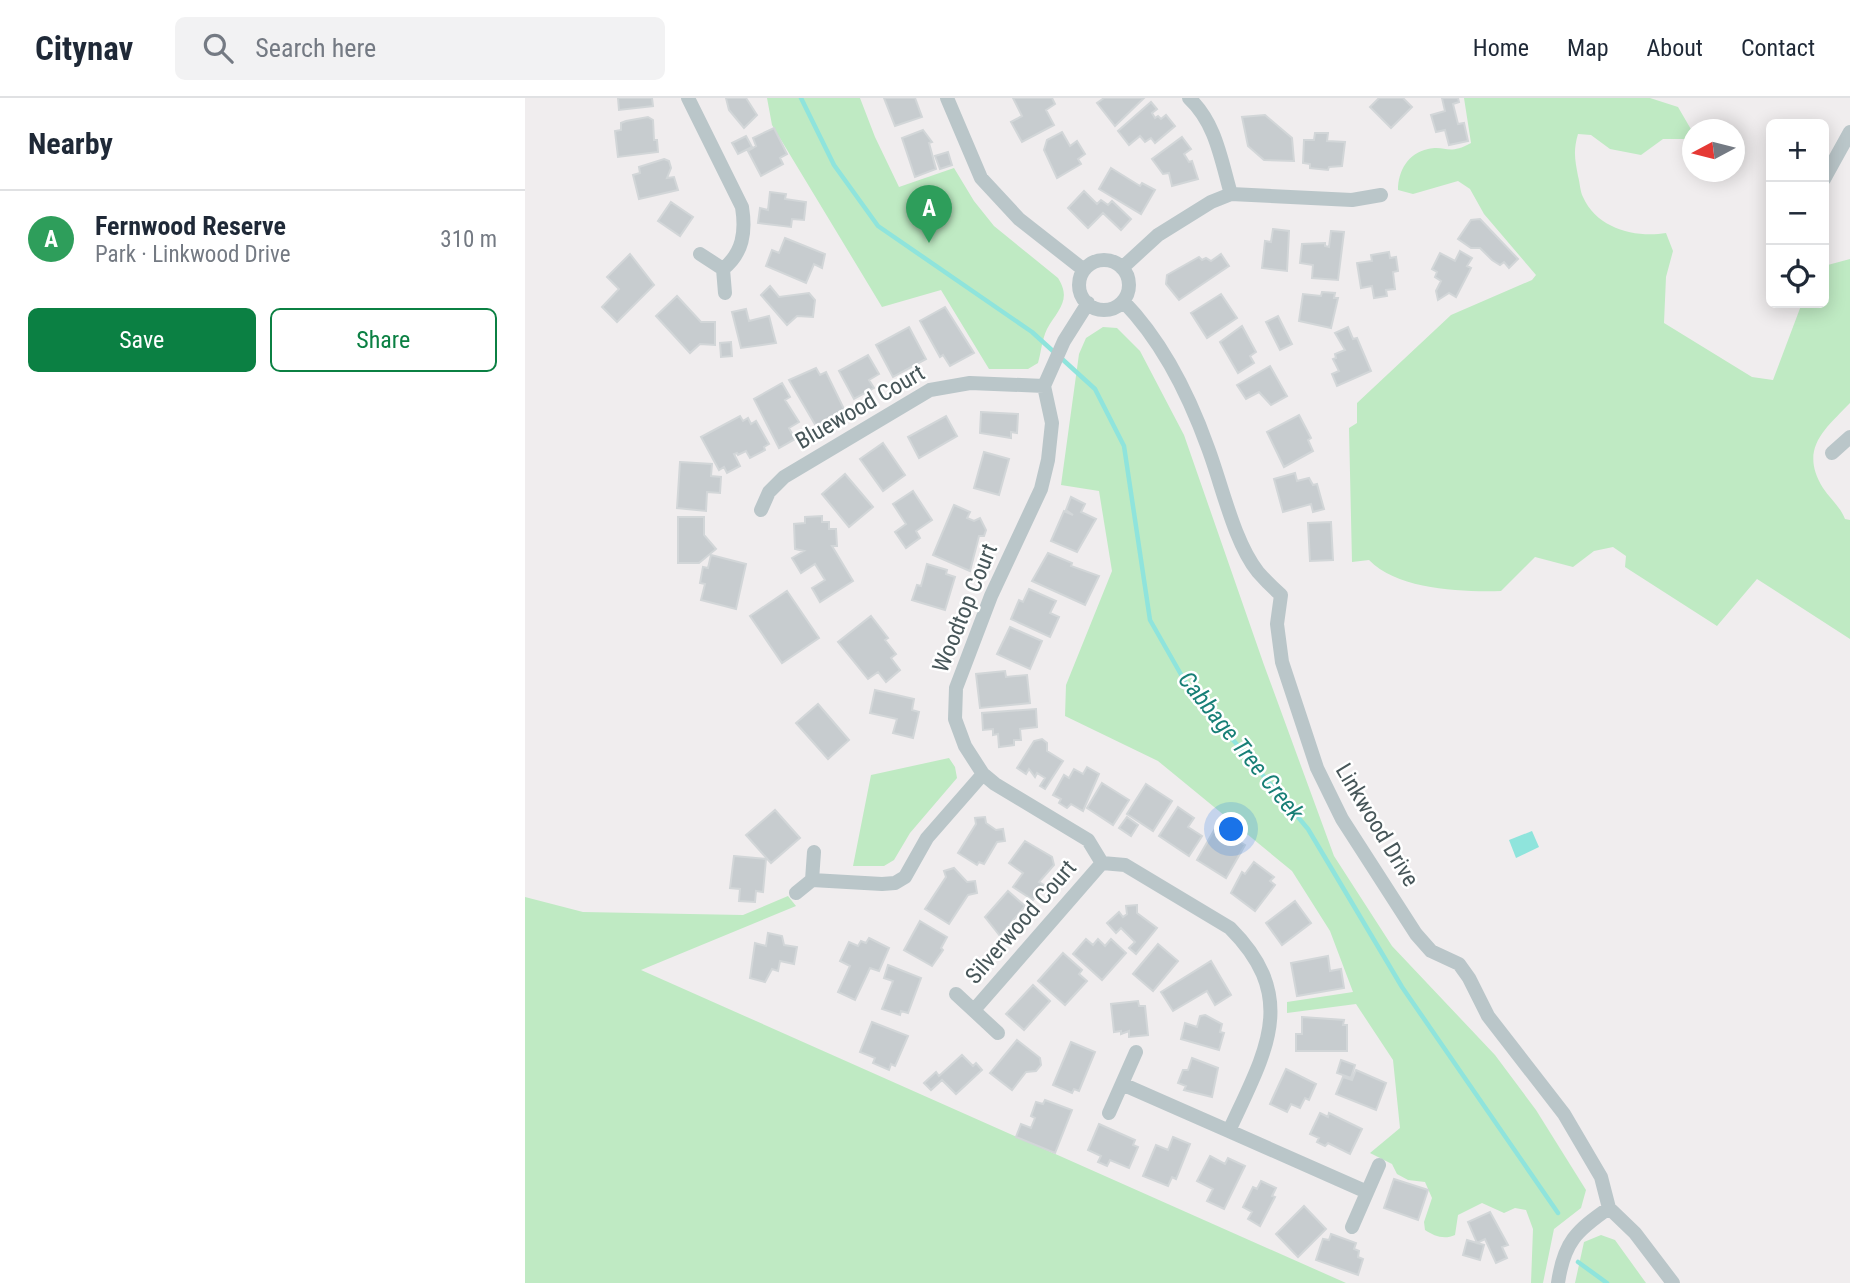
<!DOCTYPE html>
<html lang="en">
<head>
<meta charset="utf-8">
<style>
  :root { --surface:#fff; --page:#f2f2f3; --text:#1f2937; --muted:#747a83; --line:#e0e1e3; --accent:#0b8043 }
  body { margin:0; font-family:"Roboto Condensed",sans-serif; background:var(--page); color:var(--text) }
  .controls { position:absolute; right:21px; top:21px; display:grid; overflow:hidden; border-radius:10px; box-shadow:0 4px 18px #0003 }
  .controls button { width:63px; height:63px; display:grid; place-items:center; padding:0; border:0; border-bottom:2px solid var(--line); background:var(--surface); color:var(--text); font:35px sans-serif }
  .compass { position:absolute; left:1157px; top:21px; width:63px; height:63px; border-radius:50%; background:var(--surface); box-shadow:0 4px 18px #0003; rotate:263deg }
  .you { position:absolute; left:707px; top:732px; width:24px; height:24px; margin:-18px; border:5px solid #fff; border-radius:50%; background:#1a73e8; box-shadow:0 0 0 10px #1a73e833 }
  .badge { display:grid; place-items:center; width:46px; height:46px; border-radius:50%; background:var(--accent); color:#fff; font-size:23px; font-weight:700 }
  .pin { position:absolute; translate:-50% -58px; filter:drop-shadow(0 2px 4px #0008) }
  .pin::after { content:''; position:absolute; top:37px; width:24px; height:21px; background:inherit; clip-path:polygon(0 0,100% 0,50% 100%) }
  .list { margin:0; padding:0; list-style:none }
  h2 { display:flex; justify-content:space-between; align-items:center; height:91px; margin:0; padding:0 28px; font-size:30px }
  h2 small { font-size:23px; font-weight:400; color:var(--muted) }
  .list li { display:grid; grid-template-columns:46px 1fr auto; gap:21px; align-items:center; box-sizing:border-box; height:98px; padding:0 28px; border-top:2px solid var(--line) }
  .list b { display:block; font-size:26px; white-space:nowrap }
  .list p { margin:0; font-size:23px; white-space:nowrap; color:var(--muted) }
  .list em { font-size:23px; font-style:normal; color:var(--muted) }
  .actions { display:flex; gap:14px; padding:21px 28px }
  .actions a { flex:1; padding:16px 0; border:2px solid var(--accent); border-radius:10px; text-align:center; font-size:24px; color:var(--accent) }
  .actions .main { background:var(--accent); color:#fff }
  .icon { flex:none; width:38px; height:38px; fill:none; stroke:currentColor; stroke-width:2; stroke-linecap:round; stroke-linejoin:round }
  .map { position:relative; flex:none; width:1325px; height:1185px; overflow:hidden }
  header { display:flex; align-items:center; gap:42px; box-sizing:border-box; height:98px; padding:0 35px; background:var(--surface); border-bottom:2px solid var(--line) }
  header strong { font-size:33px }
  nav { display:flex; gap:38px; margin-inline-start:auto; font-size:24px }
  .search { width:490px; height:63px; background:var(--page); display:flex; align-items:center; gap:18px; box-sizing:border-box; padding:0 24px; border-radius:10px; color:var(--muted); font-size:26px }
  main { display:flex }
  aside { flex:1; background:var(--surface) }
  .map>svg:first-child { display:block }
  .green { fill:#bfeac3 }
  .water { fill:#8fe4dc }
  .lines { fill:none; stroke-linecap:round; stroke-linejoin:round }
  .stream { stroke:#8fe4dc; stroke-width:4.5 }
  .building { fill:#c7cccf; stroke:#d2d6d8; stroke-width:2 }
  .minor { stroke:#bac6c9; stroke-width:14 }
  .labels { text-anchor:middle; dominant-baseline:central; stroke-width:5; stroke-linejoin:round; paint-order:stroke }
  .street-label { font-size:23px; fill:#475659; stroke:#fff }
  .water-label { font-size:24px; font-style:italic; fill:#177f76; stroke:#fff }
</style>
</head>
<body>
<header>
<strong>Citynav</strong>
<div class="search"><svg class="icon" aria-label="search" viewBox="0 0 24 24"><circle cx="10" cy="10" r="6"/><path d="M15 15l6 6"/></svg>Search here</div>
<nav><a>Home</a><a>Map</a><a>About</a><a>Contact</a></nav>
</header>
<main>
<aside>
<h2>Nearby<small></small></h2>
<ul class="list">
<li><span class="badge" style="background:#2e9e5b">A</span><div><b>Fernwood Reserve</b><p>Park · Linkwood Drive</p></div><em>310 m</em></li>
</ul>
<div class="actions"><a class="main">Save</a><a>Share</a></div>
</aside>
<div class="map">
<svg width="1325" height="1185" viewBox="0 0 1325 1185">
  <rect width="100%" height="100%" fill="#f0edee"/>
  <path class="green" d="M242,0H335L350,39L374,89L429,70L449,103L469,128L533,180C547,202 533,212 522,231C517,241 516,255 513,265L503,271H464L416,192L357,209L247,27Z
    M939,0H1125L1153,9L1167,33V41H1138L1116,57L1085,51L1066,37L1053,36C1048,53 1050,62 1053,78C1055,85 1055,93 1058,99C1072,131 1111,140 1141,135L1148,153L1141,179L1139,225L1227,279L1248,282L1277,205H1299V168L1325,161V305C1299,332 1274,351 1298,390C1305,401 1315,408 1320,421L1325,422V541L1232,481L1192,528L1100,469L1101,458L1088,449L1069,453L1048,469L1010,459L976,493C936,494 873,492 844,462L827,464L824,330L832,325V305L926,217L1007,182L1011,177L959,116L945,91L933,83L888,96L873,92C873,73 883,55 903,51C922,47 922,58 946,45Z
    M578,229L592,230L615,253L659,337L739,567L809,758L867,848L970,957L1011,1012L1061,1092L1056,1110L1029,1131L1018,1185H1006L1008,1131L1001,1112L990,1110L979,1115L957,1105L933,1117L930,1137C919,1142 909,1138 900,1132L899,1124L907,1100L900,1084L883,1082L872,1076L867,1066L845,1055L875,1030L868,962L831,906L762,915V904L828,894L805,833L767,773L633,663L540,618L541,587L587,473L574,393L536,387L554,256L561,240Z
    M424,660L430,669L432,680L385,735L369,762L359,768H328L346,677Z
    M263,798L271,808L116,872L821,1185H0V799L58,814L218,817Z
    M1076,1137L1090,1142L1121,1185H1050L1059,1144Z"/>
  <path class="water" d="M1007,733L1014,749L991,760L984,742Z"/>
  <g class="lines">
    <path class="stream" d="M276,0L309,67L353,128L507,234L529,254
      M536,260L570,291L599,348L625,522L662,587L783,731L877,889L1033,1115
      M1053,1164L1082,1185"/>
  </g>
  <path class="building" d="M93,0H127L128,8L94,12Z
    M201,0H221L232,17L219,30L204,12Z
    M359,0H390L397,19L370,28Z
    M488,0H527L530,6L521,12L529,27L497,44L486,24L497,18Z
    M579,0H619L590,28L572,5Z
    M854,0H878L887,9L866,30L845,9Z
    M917,0H933L934,4L928,6L933,26L939,25L943,43L924,47L920,32L911,34L906,17L920,13Z
    M626,4L632,11L627,15L630,20L633,18L636,21L641,17L650,28L630,45L626,40L620,44L615,38L604,47L593,33Z
    M740,17L767,40L769,63L739,62L723,48L717,19Z
    M123,19L128,22L129,42H132L133,54L93,59L90,33L96,32V25L101,23Z
    M249,30L262,56L255,60L258,66L236,78L223,53L231,48L228,40Z
    M398,32L407,44L404,45L411,71L390,79L377,40Z
    M537,34L545,48L552,43L560,56L553,61L556,66L532,80L519,52L522,42Z
    M790,35H803L802,43L820,44L817,68L804,69L803,72L785,70V66L778,65L779,42H789Z
    M221,38L227,49L213,56L207,45Z
    M657,39L666,51L659,56L664,64L667,63L673,81L647,88L644,75L638,76L627,61Z
    M423,54L427,67L415,71L410,58Z
    M139,61L144,63L146,70L142,80L149,79L153,92L114,101L108,77L115,75L114,69Z
    M586,70L615,88L617,85L630,92L616,116L574,91Z
    M559,93L572,106L576,102L583,107L587,103L606,121L596,132L578,115L563,130L543,110Z
    M245,94L261,96L260,101L281,104L279,122L267,121L266,129L233,125L235,110L243,112Z
    M146,104L168,119L155,138L133,123Z
    M955,121L993,161L984,170L979,164L975,167L967,162L955,150H946L933,141L946,122Z
    M748,131L764,133L762,173L737,170L740,143L746,144Z
    M806,133L819,134L813,182L787,180L788,167L775,165L777,146L800,145V148L804,149Z
    M260,140L300,156L297,170L289,166L281,185L241,168L247,152L254,155Z
    M935,153L947,160L942,168L946,170L931,199L924,195L913,202L911,193L916,183L910,179L912,174L907,171L915,155L930,163Z
    M864,154L865,160L871,159L873,173L868,174L870,191L861,192L862,198L849,200L847,188L836,190L832,165L847,163L846,157Z
    M105,156L129,187L92,224L77,209L94,191L82,179Z
    M696,156L704,168L654,202L641,186L642,177L674,159L677,162L681,160L686,163Z
    M245,188L254,199L284,195L290,202L288,219L272,218L262,227L236,197Z
    M797,194L810,195L809,200H813L806,230L774,223L778,196L796,198Z
    M696,196L712,220L682,240L666,215Z
    M152,198L176,224H190V247L175,246L165,255L131,218Z
    M420,209L449,255L425,268L418,257L415,259L395,223Z
    M221,211L224,223L244,218L251,245L216,250L207,214Z
    M753,218L767,246L755,252L741,224Z
    M717,228L731,254L725,258L729,265L713,275L695,244Z
    M384,229L401,261L368,279L351,247Z
    M823,229L828,241L832,240L846,273L812,288L807,276L814,273L808,261L811,260L810,256L820,252L810,235Z
    M206,244L207,258L196,259L195,245Z
    M343,257L354,276L344,282L349,290L329,301L314,273Z
    M745,268L762,298L746,307L734,294L721,301L712,287Z
    M291,270L295,277L301,274L319,311L291,328L264,282Z
    M257,285L265,299L260,302L274,324L264,330L270,341L254,350L229,301Z
    M456,314L493,316L492,335L486,334V340L455,335Z
    M774,317L786,340L783,342L788,353L759,369L742,334Z
    M215,318L218,323L223,320L226,326L231,323L244,346L239,349L240,352L225,360L221,353L213,357L212,355L209,356L215,368L202,375L199,369L194,372L176,339Z
    M421,318L432,338L394,360L383,339Z
    M358,345L380,377L358,393L335,361Z
    M459,354L484,361L474,397L449,390Z
    M155,364L187,366L186,378L196,379L195,395L182,394L181,413L152,410Z
    M770,375L772,383L784,380L788,387L792,386L799,411L788,414L786,406L758,414L749,381Z
    M320,376L348,409L324,429L297,396Z
    M388,393L407,422L391,433L395,440L381,450L370,434L381,426L368,406Z
    M546,399L560,406L556,414L571,421L552,454L526,443L539,413L548,417L541,412Z
    M429,407L445,414L442,420L449,423L455,420L461,432L459,438H454L445,473L408,457Z
    M297,418V424H304V431H311L312,448H307L328,483L295,504L287,490L300,482L290,466L276,475L267,460L279,453L270,451L269,426L280,425V419Z
    M153,419H179V437L191,451L174,465H153Z
    M806,424L808,462L785,463L783,425Z
    M523,455L547,465L546,468L574,478L560,507L507,483Z
    M186,457L221,466L211,511L176,502L180,486L175,485L178,469L183,470Z
    M402,466L422,472L421,476L430,479L420,512L387,502L392,487L396,488Z
    M504,491L531,503L525,515L534,519L525,539L486,521L494,502L498,504Z
    M262,493L294,540L257,565L225,518Z
    M346,518L363,540L360,542L371,556L366,560L375,572L361,584L353,574L343,581L313,544Z
    M485,529L517,543L505,571L472,556Z
    M480,573L481,579L502,577L505,605L455,610L451,576Z
    M350,592L389,601L387,612L394,614L388,640L368,635L372,621L345,615Z
    M293,606L324,642L303,661L271,625Z
    M511,611L512,629L495,631L496,642H489V647L474,649L473,636L468,637V631L458,632L457,615Z
    M517,641L522,645V653L538,663L520,691L515,688L520,680L512,675L510,679L504,671L501,676L492,670L509,643Z
    M562,669L574,676L558,713L546,706L542,710L534,705L536,701L528,697L539,677L544,680L549,671L558,676Z
    M577,685L604,702L588,727L562,710Z
    M621,686L647,703L628,733L602,716Z
    M653,709L669,720L663,729L677,738L664,758L634,738Z
    M250,712L275,740L246,765L221,737Z
    M460,719L461,725L471,732L478,731L480,743L472,744L459,766L454,764L452,767L433,755L451,726L450,720Z
    M602,719L613,727L606,738L594,730Z
    M691,729L720,747L701,780L672,762Z
    M500,743L527,759L529,767L514,784L519,787L508,802L488,789L498,775L484,765Z
    M209,758L241,761L238,794L231,793L230,804L214,803L215,791L205,790Z
    M729,764L749,779L745,783L750,787L730,813L706,795L717,774L720,776Z
    M429,770L442,784L450,783L452,795L443,797L424,826L400,811L421,779L419,773Z
    M483,793L500,808L475,838L460,819Z
    M770,803L786,825L757,847L741,825Z
    M612,807V815L632,830L611,856L604,850L610,844L596,830L591,835L582,825L594,814L598,819L602,816L601,808Z
    M395,823L422,839L416,850L418,852L407,868L379,852Z
    M243,835L257,838L259,847L272,849L269,866L255,863L253,873L247,871L240,884L225,880L230,845L241,848Z
    M344,840L364,850L354,873L345,870L330,902L313,894L325,868L315,863L324,844L333,848L336,843L341,845Z
    M561,841L568,847L573,841L580,848L586,841L601,855L577,882L548,856Z
    M633,846L653,863L628,893L608,876Z
    M538,855L557,872L554,876L562,883L540,907L513,883Z
    M803,858L805,873L816,871L819,890L772,898L766,865Z
    M686,863L706,897L690,907L682,893L648,913L636,894Z
    M363,867L396,880L383,915L376,913L375,917L357,911L368,883L359,880Z
    M508,887L525,903L499,932L481,916Z
    M613,903L614,908H620L623,937L604,939V933L596,936V933L589,934L586,906Z
    M680,917L697,926L695,934L699,935L694,952L656,941L660,925L672,929L675,918Z
    M777,919L819,922L818,927H822V953H771V936H777Z
    M347,924L383,938L370,968L366,966L364,972L348,965L350,960L335,954Z
    M492,942L515,960L516,967L511,973L501,974L487,992L465,975Z
    M546,944L570,954L554,993L549,991L547,995L528,987Z
    M437,957L448,968L451,965L457,972L431,996L417,982L406,992L399,985L411,974L414,978Z
    M667,960L693,970L687,999L659,992L661,988L653,985L658,972H663Z
    M816,962L830,967L826,980L812,975Z
    M761,971L791,986L784,1002L780,1000L775,1010L766,1006L762,1014L745,1006Z
    M831,972L861,985L851,1012L811,996L818,979L827,982Z
    M520,1002L547,1012L530,1055L491,1039L496,1026L506,1030L510,1020L506,1018L511,1004L518,1006Z
    M795,1015L803,1019L804,1015L837,1031L825,1056L803,1045L800,1048L792,1044L794,1040L785,1036Z
    M574,1026L610,1042L608,1047L613,1049L604,1070L585,1062L582,1068L573,1064L576,1058L563,1052Z
    M648,1039L665,1046L651,1081L647,1079L643,1088L618,1078L631,1047L643,1052Z
    M685,1058L700,1066L703,1060L720,1068L699,1111L682,1103L688,1091L672,1083Z
    M869,1081L903,1092L893,1122L859,1110Z
    M736,1083L751,1090L747,1098L750,1099L735,1128L723,1121L727,1114L718,1109L728,1089L732,1091Z
    M779,1108L801,1131L773,1159L751,1136Z
    M965,1114L983,1147L977,1149L982,1160L971,1165L960,1141L952,1145L943,1124Z
    M806,1136L831,1145L829,1151L834,1153L833,1159L838,1161L833,1177L791,1162L798,1141L804,1142Z
    M942,1142L959,1147L955,1162L938,1157Z"/>
  <g class="lines">
    <path class="minor" d="M163,0L217,109C221,134 218,155 198,171
      M422,0L456,80L494,121L559,172
      M664,0C691,25 696,62 706,96
      M1299,81L1325,34
      M175,156L198,171L200,195
      M554 187a25 25 0 1 1 50 0a25 25 0 1 1-50 0Z
      M597,170L633,137L686,104L706,96L827,102L856,97
      M598,203C638,244 664,297 683,350C697,387 709,444 733,474C740,482 748,490 756,497L752,526L757,564L792,670L817,721L891,836L906,853L934,866L944,880L963,918L1039,1016L1076,1079L1084,1110L1110,1135L1148,1185
      M563,205L539,243L519,288L527,325L523,362L516,391L466,498L431,590L430,621L440,648L458,676L470,686L563,742L577,765L600,767L705,830C776,901 739,956 704,1033L842,1094
      M1307,355L1325,339
      M236,412L244,394L259,379L405,292L445,285L519,288
      M287,782L357,786L370,785L380,779L402,740L458,676
      M271,795L287,782L289,754
      M431,896L473,935
      M449,912L577,765
      M597,986L704,1033
      M584,1015L611,954
      M827,1129L854,1067
      M1033,1185C1039,1144 1051,1133 1084,1110"/>
  </g>
  <g class="labels">
    <g class="street-label">
      <text transform="translate(335 309) rotate(-30)">Bluewood Court</text>
      <text transform="translate(440 510) rotate(-68)">Woodtop Court</text>
      <text transform="translate(852 727) rotate(59)">Linkwood Drive</text>
      <text transform="translate(496 824) rotate(-49)">Silverwood Court</text>
    </g>
    <g class="water-label">
      <text transform="translate(716 648) rotate(51)">Cabbage Tree Creek</text>
    </g>
  </g>
</svg>
<div class="controls">
<button>+</button>
<button>−</button>
<button><svg class="icon" aria-label="locate" viewBox="0 0 24 24"><circle cx="12" cy="12" r="6"/><path d="M12 2v4M12 18v4M2 12h4M18 12h4"/></svg></button>
</div>
<svg class="compass" viewBox="-18 -18 36 36"><path d="M0-13l5 13h-10z" fill="#e53935"/><path d="M0 13l5-13h-10z" fill="#747a83"/></svg>
<div class="you"></div>
<div class="pin badge" style="left:404px;top:145px;background:#2e9e5b">A</div>
</div>
</main>
</body>
</html>
